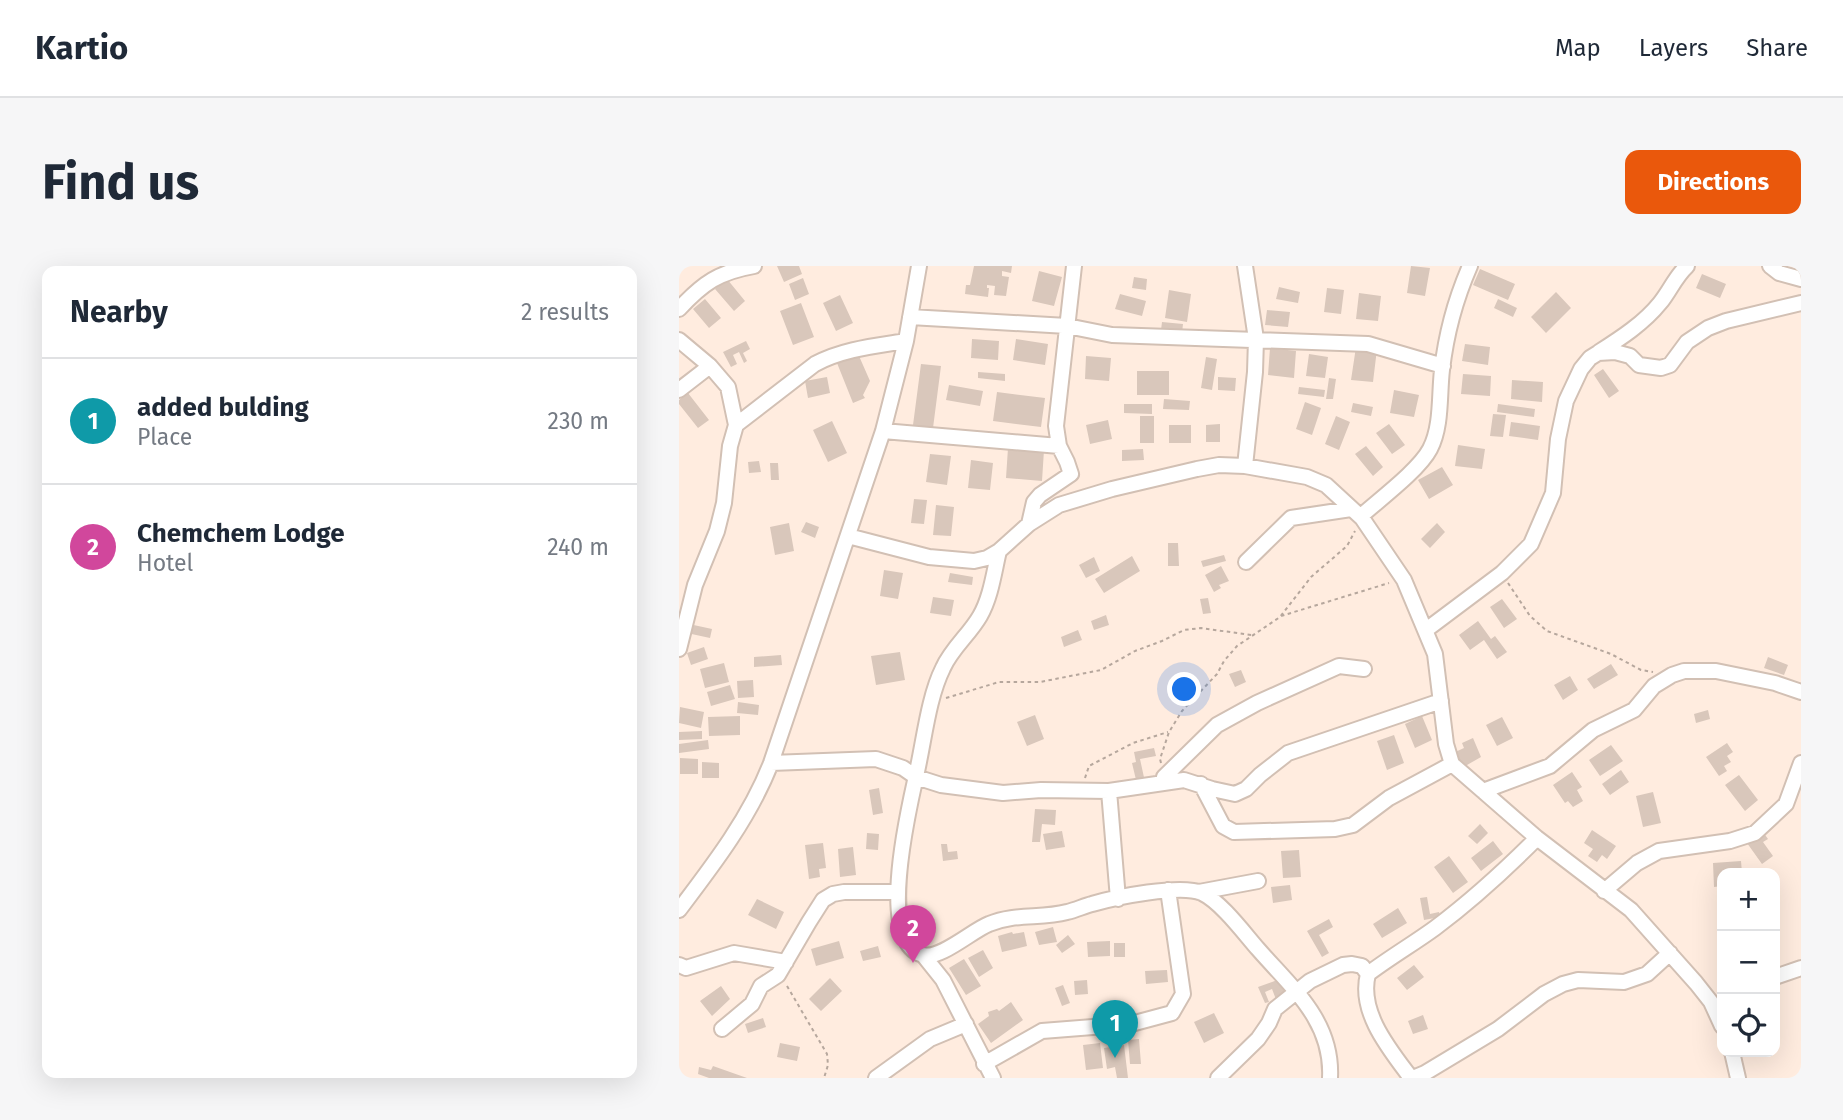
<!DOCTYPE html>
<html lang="en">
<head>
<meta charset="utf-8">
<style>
  :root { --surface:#fff; --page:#f6f6f7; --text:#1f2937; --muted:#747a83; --line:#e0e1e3; --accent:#ea580c }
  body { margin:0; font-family:"Fira Sans",sans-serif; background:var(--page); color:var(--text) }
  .controls { position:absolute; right:21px; bottom:21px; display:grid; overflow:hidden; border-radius:14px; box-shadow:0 7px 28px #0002 }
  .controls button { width:63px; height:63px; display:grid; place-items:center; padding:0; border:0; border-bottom:2px solid var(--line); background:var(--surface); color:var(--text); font:35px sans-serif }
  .you { position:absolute; left:506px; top:424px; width:24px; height:24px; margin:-18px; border:5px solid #fff; border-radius:50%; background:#1a73e8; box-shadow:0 0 0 10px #1a73e833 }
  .badge { display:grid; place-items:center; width:46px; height:46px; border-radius:50%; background:var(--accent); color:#fff; font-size:23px; font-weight:700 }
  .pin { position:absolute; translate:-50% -58px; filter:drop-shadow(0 2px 4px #0008) }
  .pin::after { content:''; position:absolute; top:37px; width:24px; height:21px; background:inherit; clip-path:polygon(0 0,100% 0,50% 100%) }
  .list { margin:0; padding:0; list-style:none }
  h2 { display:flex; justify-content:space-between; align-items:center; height:91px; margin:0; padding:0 28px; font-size:30px }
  h2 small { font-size:23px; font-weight:400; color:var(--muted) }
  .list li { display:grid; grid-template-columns:46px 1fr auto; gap:21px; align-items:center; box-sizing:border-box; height:126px; padding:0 28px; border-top:2px solid var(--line) }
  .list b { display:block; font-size:26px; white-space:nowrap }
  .list p { margin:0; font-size:23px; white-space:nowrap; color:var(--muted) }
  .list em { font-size:23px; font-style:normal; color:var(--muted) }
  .icon { flex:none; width:38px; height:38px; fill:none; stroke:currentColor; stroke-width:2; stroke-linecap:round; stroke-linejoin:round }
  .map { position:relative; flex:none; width:1122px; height:812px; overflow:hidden; border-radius:14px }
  header { display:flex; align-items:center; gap:42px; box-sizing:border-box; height:98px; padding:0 35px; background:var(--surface); border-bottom:2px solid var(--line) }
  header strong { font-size:33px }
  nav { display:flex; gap:38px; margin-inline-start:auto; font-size:24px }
  .intro { display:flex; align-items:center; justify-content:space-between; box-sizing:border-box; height:168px; padding:0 42px }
  h1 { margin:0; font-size:49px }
  .button { padding:18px 32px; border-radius:14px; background:var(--accent); color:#fff; font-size:24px; font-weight:700 }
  main { display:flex; gap:42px; padding:0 42px }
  aside { flex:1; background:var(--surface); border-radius:14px; box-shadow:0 7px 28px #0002 }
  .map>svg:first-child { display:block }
  .building { fill:#d9c7bb }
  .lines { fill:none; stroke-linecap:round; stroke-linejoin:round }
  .minor-casing { stroke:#d2c0b4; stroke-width:18 }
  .path { stroke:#b6a79d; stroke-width:2; stroke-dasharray:3.5 3.5; stroke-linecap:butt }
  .minor { stroke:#fff; stroke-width:14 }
</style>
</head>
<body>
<header>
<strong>Kartio</strong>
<nav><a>Map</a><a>Layers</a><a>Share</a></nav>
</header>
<div class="intro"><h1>Find us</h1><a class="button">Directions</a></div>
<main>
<aside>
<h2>Nearby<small>2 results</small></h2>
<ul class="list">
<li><span class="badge" style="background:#0f9aa8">1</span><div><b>added bulding</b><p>Place</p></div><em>230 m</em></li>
<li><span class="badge" style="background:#d1479c">2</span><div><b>Chemchem Lodge</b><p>Hotel</p></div><em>240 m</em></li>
</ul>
</aside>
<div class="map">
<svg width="1122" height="812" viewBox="0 0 1122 812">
  <rect width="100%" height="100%" fill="#ffecdf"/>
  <path class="building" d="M98,0H120L123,8L105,16Z
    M295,0H333L332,7L323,5V10L330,11L327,30L315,29L316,20L308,19V22H310L309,31L286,28L287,19H291Z
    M732,0L751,2L746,30L728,27Z
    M801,3L836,18L829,34L794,19Z
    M360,5L383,11L375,40L353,35Z
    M1023,8L1047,18L1041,32L1017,22Z
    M455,11L468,13L467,24L453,22Z
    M124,12L130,28L116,34L110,18Z
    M48,13L66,35L55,45L36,23Z
    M600,21L621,26L619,37L597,33Z
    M648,22L665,24L662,48L645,46Z
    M490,24L512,28L508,56L486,52Z
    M877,26L892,42L867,67L852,51Z
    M680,27L702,30L699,55L677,53Z
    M441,28L467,35L463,50L436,43Z
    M161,29L174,57L157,65L144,37Z
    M26,33L42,52L30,62L14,43Z
    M819,33L838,42L834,51L815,42Z
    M122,37L135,71L114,79L101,45Z
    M588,44L611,46L609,61L586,59Z
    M483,56L504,58L503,67L482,64Z
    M293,73L320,75L319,94L292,92Z
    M337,73L369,78L366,99L334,94Z
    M67,75L71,83L64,87L68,95L65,97L60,86L54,89L58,98L52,101L44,86Z
    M786,78L811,81L809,99L783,95Z
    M677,81L698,83L694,116L672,114Z
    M591,82L617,85L615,112L589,109Z
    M630,88L649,91L646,112L627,110Z
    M180,90L191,115L184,129L186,132L174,137L158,97Z
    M407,90L432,92L430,115L406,113Z
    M527,91L538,93L533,124L522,122Z
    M242,98L262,100L254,162L234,159Z
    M924,103L940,125L930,132L915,109Z
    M458,105H490V129H458Z
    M299,106L326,108V115L299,112Z
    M784,108L812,110L811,130L782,128Z
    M148,111L151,127L129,132L126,115Z
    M539,111L557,112L556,125L539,124Z
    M650,112L657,113L654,133H647Z
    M833,114L864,116L863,136L832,133Z
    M270,119L304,125L301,140L267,134Z
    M620,121L646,124L645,131L619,128Z
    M715,124L740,129L735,151L711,147Z
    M318,126L366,132L362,161L314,155Z
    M9,127L30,154L19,162L0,138V134Z
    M485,133L511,135L510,144L484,143Z
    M626,136L642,142L633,169L617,163Z
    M674,137L694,141L692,150L672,146Z
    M445,138H473V148L445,147Z
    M819,138L856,143L855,151L818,146Z
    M814,148L827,149L824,171L811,170Z
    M461,150H475V177H461Z
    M657,150L671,156L660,184L646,178Z
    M429,154L433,173L411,178L407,159Z
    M153,155L168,187L149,196L134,164Z
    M832,156L861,160L859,174L830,170Z
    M541,158V176H527V159Z
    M710,158L726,179L713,188L697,167Z
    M490,159H512V177H490Z
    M779,179L806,183L803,203L776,200Z
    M687,180L704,201L694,210L676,188Z
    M329,182L365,184L363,215L327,212Z
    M464,183L465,194L443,195V184Z
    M251,188L272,190L268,219L247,216Z
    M292,194L314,197L311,224L289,222Z
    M80,195L82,206L70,207L69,196Z
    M91,197H99L100,214H92Z
    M763,201L774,219L750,233L739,214Z
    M235,233L248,234L245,258L232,257Z
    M257,239L275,241L272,270L254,269Z
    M127,256L140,261L136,272L122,266Z
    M110,257L115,285L96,289L91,261Z
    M758,257L766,266L751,282L742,273Z
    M489,277H499L500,300H489Z
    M545,289L547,295L524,301L522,295Z
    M453,290L461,305L425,327L416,313Z
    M415,291L421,305L407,312L400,299Z
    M542,300L550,315L540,319L542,322L535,326L526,309Z
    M205,304L224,307L219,333L201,330Z
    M271,307L294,311L293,319L269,316Z
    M254,331L275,334L272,350L251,347Z
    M529,332L532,347L524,348L521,333Z
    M823,333L838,353L825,362L811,341Z
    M427,349L430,359L415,364L412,355Z
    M799,355L812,373L816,370L828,386L818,393L805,374L791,384L780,369Z
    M10,358L33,363L31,372L8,367Z
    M399,364L403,374L385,381L382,371Z
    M25,381L29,393L12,399L8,387Z
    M221,386L226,414L197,419L192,390Z
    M102,389L103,399L75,401V391Z
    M1089,391L1109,399L1105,409L1085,402Z
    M45,397L50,416L26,422L21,403Z
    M932,398L939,409L915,423L908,413Z
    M562,404L567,416L556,421L550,408Z
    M891,410L899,424L884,434L875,419Z
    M74,414L75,431L59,432L58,415Z
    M51,419L56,433L32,440L28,426Z
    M59,436L80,439L79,449L58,447Z
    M1,441L25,446L22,462L0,457Z
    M1029,444L1031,453L1017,457L1015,448Z
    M356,449L365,473L348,480L338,456Z
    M61,450V469L30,470L29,451Z
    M743,450L753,474L736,482L726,458Z
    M823,451L834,472L818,480L807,459Z
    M23,465V473L0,474V466Z
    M715,469L725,497L708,504L698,475Z
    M794,472L802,491L781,503L774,487L785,482L783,477Z
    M29,474L30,483L0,487V478Z
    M1048,477L1054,486L1048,490L1052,496L1045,500L1048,505L1040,510L1027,491Z
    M932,479L944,495L921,510L910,494Z
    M475,482L477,490L461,493L466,516L458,518L453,497L457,496L455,486Z
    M1,492L19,493V508H1Z
    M23,496L40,497V512H23Z
    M942,504L950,516L931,529L923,518Z
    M893,506L903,521L898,524L904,535L894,541L889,535L886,537L874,519Z
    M1060,509L1079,534L1066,545L1046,519Z
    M200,522L204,547L194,549L190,524Z
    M974,526L982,557L964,561L957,530Z
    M356,543L377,544L376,559L363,558L361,576H353Z
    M801,558L809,567L798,578L789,570Z
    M913,564L937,580L928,593L923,589L918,596L909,590L914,583L905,577Z
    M383,565L386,581L367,584L364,568Z
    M1084,566L1089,573L1084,576L1094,590L1083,598L1068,577Z
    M188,567L200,568L199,584L187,583Z
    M814,575L824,588L802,605L792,592Z
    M144,577L147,602L140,603L141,611L130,613L126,579Z
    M262,578H268L269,586L278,585L279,593L264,595Z
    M174,581L177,609L161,611L159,583Z
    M620,584L622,611L604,612L602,585Z
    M770,590L789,616L774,627L755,601Z
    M1062,595L1063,607H1043V620L1035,621L1034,597Z
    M611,619L613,634L594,637L592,621Z
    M748,631L751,648L760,646L761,651L745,654L741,632Z
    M78,633L105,646L97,663L69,649Z
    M719,642L728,657L703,672L694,658Z
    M650,653L654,661L640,669L650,687L643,691L628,665Z
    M374,661L378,676L360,679L356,666Z
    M333,666L334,668L345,666L348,680L323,686L319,670Z
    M389,669L396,678L383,687L377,679Z
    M160,675L165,692L137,700L132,683Z
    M431,675V690L409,691L408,676Z
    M435,677H446V691H435Z
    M199,680L202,691L184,695L181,685Z
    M304,684L314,702L300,711L289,692Z
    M285,693L302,720L287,729L270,702Z
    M735,699L745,711L728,724L718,712Z
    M488,704L489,716L467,718L466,705Z
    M151,712L163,725L142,745L130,733Z
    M601,713L608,732L598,736L593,723L586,726L590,736L586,737L579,721Z
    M408,714L409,728L396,729L395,715Z
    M384,719L391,737L383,740L376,722Z
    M42,720L51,733L33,750L21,735Z
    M332,736L344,754L312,777L299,758L310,750L309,746L318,743L320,745Z
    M535,747L545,767L525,777L515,756Z
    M744,749L749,763L734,768L729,755Z
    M84,752L87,761L69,767L66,758Z
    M460,773L462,798H451L449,774Z
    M101,777L121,781L118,795L98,791Z
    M421,777L424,802L407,804L404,779Z
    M445,779L449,812H438L436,801L428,803L425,782Z
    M34,800L68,812H30L19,808L20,801L32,804Z"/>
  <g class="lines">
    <defs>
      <path id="minor" d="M1091,0L1100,7L1122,13
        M0,43C24,17 40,6 75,0
        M231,51L388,60L433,69L689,78L764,100
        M0,74L31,100L49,121L57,159L51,180L45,237L38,265L16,319L0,383
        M920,86C942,72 965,57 981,37C991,25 996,11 1008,0
        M0,124L31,100
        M57,159L136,98C164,83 196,80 227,75
        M204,165L380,180L377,160L395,0
        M566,200L576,106L577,73L566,0
        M682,250C701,233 740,204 751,183C763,160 760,129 763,104C767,69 777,32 791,0
        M350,258L355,236L361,229L392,208L388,196L380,180
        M169,270L250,291L295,295L308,292L320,285L350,258L380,239L433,223L518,203L540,199L566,200L628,211L647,219L683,252L725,314L756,388L767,478L773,498L858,572L952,644L1017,717L1032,736L1043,760
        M320,285C315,306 312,331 301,350C290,369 273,382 264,402C249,432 245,476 237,510C230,542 197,678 244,689C261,694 294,664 310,658C336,647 362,653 388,646C397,644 405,640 413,638C437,631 501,618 523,627C542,636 565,667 579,683C613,722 654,755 651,812
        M567,296L612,252L672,243
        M747,364L823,307L852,278L874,227L879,173L887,135L902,103L911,92L919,87L936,86L951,90L960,99L982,102L991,99L1008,76L1029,62L1047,55L1122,37
        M92,497L197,493L224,502L237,511L262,519L324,527L362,524L430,525L505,514L533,523L556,528L567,523L581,509L609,487L762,435
        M484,516L485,511L538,459L578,437L660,400L685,403
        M522,518L544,560L555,566L656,563L674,559L710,532L773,498
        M430,525L439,633
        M804,525L871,500L914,464L955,444L975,420L993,409L1005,405H1037L1096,417L1122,426
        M925,625L958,597L980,585L1051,575L1076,567L1107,538L1122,497
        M520,626L579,615
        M0,644C35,598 71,551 92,497L204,165L227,75L240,0
        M244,689L264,714L314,812
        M0,699L7,702L55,687L107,696
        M1096,711L1122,702
        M43,763L73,738L82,720L99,709L130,656L144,634L154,628L165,626H219
        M1053,786L1059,812
        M305,798L363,765L452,758L493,747L504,728L489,624
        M197,812L251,773L287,758
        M539,812L579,773L590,757L596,743L631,715L664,699L673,698L683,700L689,708
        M732,812C711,784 679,746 689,708C710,692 734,678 756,662C792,635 826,604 858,572
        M734,812L746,807L819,763L865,728L884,718L899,714L945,716L968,708L991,687"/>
    </defs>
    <use href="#minor" class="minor-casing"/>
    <path class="path" d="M829,317L851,350L868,365L932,388L962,404L974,406
      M602,350L710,317
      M267,432L320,416H361L422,404L456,385L483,375L505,364L522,362L572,369
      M482,497L481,493L490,466L503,445L538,408L545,395L558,380L601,351L632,311L668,280L676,265
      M406,512L410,500L454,477L489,466
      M108,720L148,788L149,799L145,812"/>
    <use href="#minor" class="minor"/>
  </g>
</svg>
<div class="controls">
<button>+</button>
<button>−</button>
<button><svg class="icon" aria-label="locate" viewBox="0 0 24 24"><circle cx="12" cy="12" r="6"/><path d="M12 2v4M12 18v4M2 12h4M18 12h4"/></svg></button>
</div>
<div class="you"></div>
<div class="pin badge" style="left:436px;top:792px;background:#0f9aa8">1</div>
<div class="pin badge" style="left:234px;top:697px;background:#d1479c">2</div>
</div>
</main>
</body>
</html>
